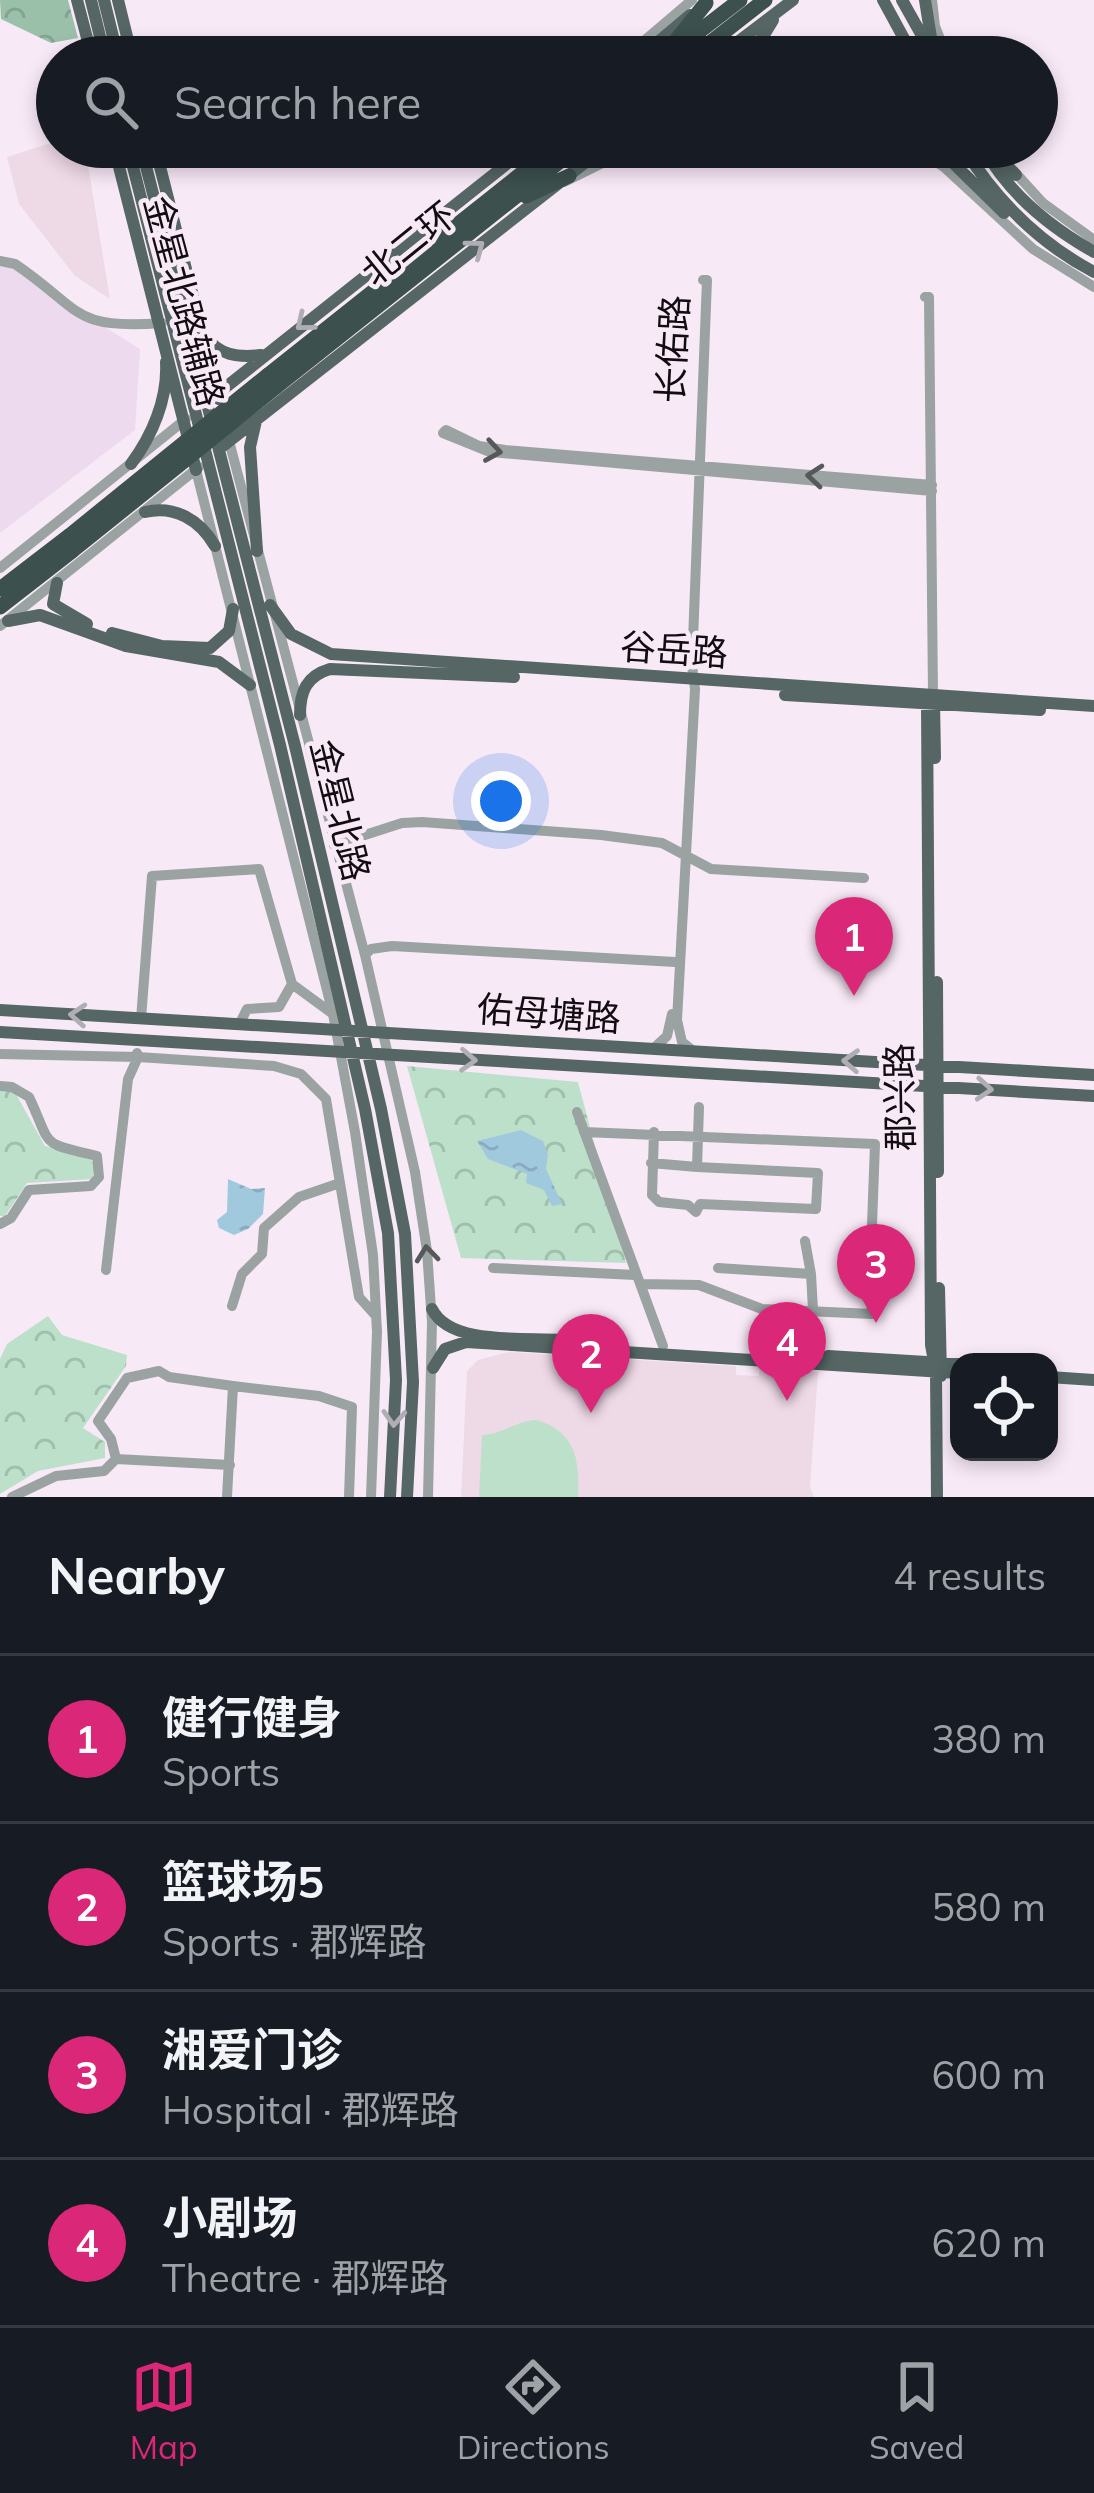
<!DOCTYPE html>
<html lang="en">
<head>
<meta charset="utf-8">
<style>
  :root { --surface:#171b24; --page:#242831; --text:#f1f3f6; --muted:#9ea1a6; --line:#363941; --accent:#db2777 }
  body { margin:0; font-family:Mulish,"Noto Sans SC",sans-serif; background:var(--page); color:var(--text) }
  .controls { position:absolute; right:36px; bottom:36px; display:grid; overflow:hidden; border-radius:24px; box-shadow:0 6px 18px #0003 }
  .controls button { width:108px; height:108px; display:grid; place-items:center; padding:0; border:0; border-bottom:3px solid var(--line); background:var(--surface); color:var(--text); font:60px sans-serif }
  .you { position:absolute; left:501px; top:801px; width:42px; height:42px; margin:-30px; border:9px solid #fff; border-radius:50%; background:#1a73e8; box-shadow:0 0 0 18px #1a73e833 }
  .badge { display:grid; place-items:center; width:78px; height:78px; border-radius:50%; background:var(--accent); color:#fff; font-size:39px; font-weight:700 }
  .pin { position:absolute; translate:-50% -99px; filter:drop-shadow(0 3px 6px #0008) }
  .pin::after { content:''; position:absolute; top:63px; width:42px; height:36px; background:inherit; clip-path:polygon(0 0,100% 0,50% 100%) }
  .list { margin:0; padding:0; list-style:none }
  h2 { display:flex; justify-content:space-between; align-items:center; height:156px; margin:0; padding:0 48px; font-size:51px }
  h2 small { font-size:39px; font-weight:400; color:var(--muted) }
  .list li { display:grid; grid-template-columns:78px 1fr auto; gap:36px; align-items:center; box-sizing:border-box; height:168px; padding:0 48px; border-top:3px solid var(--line) }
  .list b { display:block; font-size:45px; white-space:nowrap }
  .list p { margin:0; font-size:39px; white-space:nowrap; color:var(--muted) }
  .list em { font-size:39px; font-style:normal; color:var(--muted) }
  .icon { flex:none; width:66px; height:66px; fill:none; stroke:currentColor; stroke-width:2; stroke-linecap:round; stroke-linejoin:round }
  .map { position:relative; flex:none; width:1094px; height:1497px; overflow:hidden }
  .search { position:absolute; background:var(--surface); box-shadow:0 6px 18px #0003; left:36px; right:36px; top:36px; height:132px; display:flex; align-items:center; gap:30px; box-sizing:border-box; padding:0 42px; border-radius:66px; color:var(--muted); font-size:45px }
  .sheet { height:828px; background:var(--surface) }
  nav { display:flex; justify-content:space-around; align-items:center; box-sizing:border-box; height:168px; border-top:3px solid var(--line); background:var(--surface); font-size:33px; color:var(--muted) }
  nav a { display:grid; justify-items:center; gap:6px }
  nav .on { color:var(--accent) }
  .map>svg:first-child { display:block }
  .built { fill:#eedaee }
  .education { fill:#eed9e7 }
  .green { fill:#bde0cb }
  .forest { fill:url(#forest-crowns) }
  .park { fill:url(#park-crowns) }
  .water { fill:url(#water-ripples) }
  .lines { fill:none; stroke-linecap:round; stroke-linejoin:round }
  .minor { stroke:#9aa3a2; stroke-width:10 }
  .major { stroke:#556664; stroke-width:12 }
  .highway { stroke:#3c504e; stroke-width:15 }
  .highway-bridge { stroke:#3c504e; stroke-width:15 }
  .oneway { stroke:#afaeb5 }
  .oneway2 { stroke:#56585a }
  .labels { text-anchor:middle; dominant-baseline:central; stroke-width:9; stroke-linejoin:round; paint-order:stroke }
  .street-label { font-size:36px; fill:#120d12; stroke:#f8e9f7 }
</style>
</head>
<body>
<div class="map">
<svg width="1094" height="1497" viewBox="0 0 1094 1497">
  <defs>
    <pattern id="forest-crowns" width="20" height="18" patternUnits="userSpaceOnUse" patternTransform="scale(3)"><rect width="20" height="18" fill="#9ac0aa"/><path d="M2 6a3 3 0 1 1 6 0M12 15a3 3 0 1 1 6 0" fill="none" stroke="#84a491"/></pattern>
    <pattern id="park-crowns" width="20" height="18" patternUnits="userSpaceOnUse" patternTransform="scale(3)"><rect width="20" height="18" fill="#bde0cb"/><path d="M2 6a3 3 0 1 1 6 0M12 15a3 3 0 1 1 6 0" fill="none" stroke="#a1bfad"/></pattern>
    <pattern id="water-ripples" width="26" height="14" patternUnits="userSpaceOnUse" patternTransform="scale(3)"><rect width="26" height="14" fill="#a1c9dd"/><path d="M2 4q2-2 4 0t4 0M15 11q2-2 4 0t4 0" fill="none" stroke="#8aabbd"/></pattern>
  </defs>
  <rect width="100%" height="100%" fill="#f8e9f7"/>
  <path class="built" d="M0,261L140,349L135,430L0,533Z"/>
  <path class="education" d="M57,141V147H85L110,299L75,276L19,204L7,157Z
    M509,1352L736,1366V1375L759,1376L760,1368L818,1372L810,1487L814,1497H461L467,1371L478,1360Z"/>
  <path class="green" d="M536,1420C576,1431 580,1461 578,1497H479L482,1435C501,1435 516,1421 536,1420Z"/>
  <path class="forest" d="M0,0H68L78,38L51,43L1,19Z"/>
  <path class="park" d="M407,1066L578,1082L626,1263L461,1258Z
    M12,1087L45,1146L84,1155L95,1163L93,1179L27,1183L5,1216H0V1088Z
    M48,1316L62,1335L127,1355L126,1366L83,1428L105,1442V1458L38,1471L0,1494V1359L7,1344Z"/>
  <path class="water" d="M521,1130L543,1141L548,1154L546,1169L562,1204L552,1206L544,1190L526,1183L527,1174L488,1159L477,1141Z
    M228,1179L251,1189L265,1188L263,1214L248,1229L234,1235L219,1228L217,1220L227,1212Z"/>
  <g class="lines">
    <path class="minor" d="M932,0L935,26L947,57
      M625,57L692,0
      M913,147L944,167L1033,249L1094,287
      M1011,168L1043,203L1094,240
      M564,182L635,147
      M0,261L15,264C83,310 71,330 162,323
      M925,297H929L933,695
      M229,441L365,955L415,1172L427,1251L432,1322L428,1497
      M196,470L333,1014L355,1132L373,1255L377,1332L371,1497
      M932,485L505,450L479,446L446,430L443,433L490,452L932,491
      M0,568L186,419
      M0,626L199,467
      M334,845L402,823L422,822L601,835L662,843L711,869L864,878
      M365,955L371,949L392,946L675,962
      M141,1019L152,876L259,869L292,984L333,1014
      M239,1025L247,1009L279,1007L292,984
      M653,1049L667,1036L672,1014
      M692,1050L682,1042L677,1020L695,689L692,666L707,280H703
      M0,1054L138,1057L137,1053
      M0,1086L12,1087L29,1097C53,1148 38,1142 97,1156L99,1177
      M577,1112L663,1346
      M584,1132L875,1144L870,1279L872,1314L762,1309L699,1285L642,1284
      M654,1132L652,1195L659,1202L688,1205L696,1212L700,1204L816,1209L818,1173L697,1167L699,1107
      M651,1163L697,1167
      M0,1224L11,1218L29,1190L91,1186L99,1177
      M493,1268L635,1275
      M718,1268L811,1274L805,1241
      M106,1270L128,1079L138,1057L274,1066L301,1074L326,1099L359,1297L376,1316
      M811,1274L813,1310
      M232,1306L242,1274L262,1254L264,1228L299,1197L340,1183
      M233,1386L319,1396L352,1407L349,1497
      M116,1459L230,1465
      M12,1497L56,1476L104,1471L116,1459L111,1439L98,1421L127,1378L159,1371L169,1377L233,1386L227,1497"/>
    <path class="major" d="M77,0L92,57
      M91,0L105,57
      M104,0L118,57
      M118,0L132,57
      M883,0L914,57
      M902,0L934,57
      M925,0L932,44
      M640,57L690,15
      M718,57L793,0
      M758,57L762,38L773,20
      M114,147L196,470
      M128,147L280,745L365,1109L388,1233L396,1380L390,1497
      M141,147L295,746L381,1109L405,1234L413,1382L407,1497
      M155,147L219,399
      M928,147L951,161L1004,213
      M963,147C996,200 1039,243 1094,272
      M983,147C1007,192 1050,227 1094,252
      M989,147L1016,175
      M205,336C219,355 237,358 261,355
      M207,402L528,147
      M256,421L250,447L257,551
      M219,449L605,147
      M131,464C152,436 168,399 166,362
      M145,512C175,505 200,520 215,546
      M57,583L53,604L87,624
      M270,605L291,634L331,654L1094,706
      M8,621L40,615L126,646L219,662L250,685
      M112,633L162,646L210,648L229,631L233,609
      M785,695L1040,710
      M934,700L935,758
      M927,702L931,1345L936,1372L937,1497
      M300,715C300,692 306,676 330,669L514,677
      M937,982L938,1172
      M0,1010L1094,1075
      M0,1032L1094,1096
      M939,1288L941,1376
      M432,1309C450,1346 525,1337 563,1340
      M828,1356L959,1364
      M433,1368L445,1349L466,1342L959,1373
      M1049,1377L1094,1380"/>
    <path class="highway" d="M670,48L706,3
      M666,57L740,0
      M692,57L765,0
      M526,196L569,176
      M268,375L555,147
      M276,387L578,147
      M0,589L69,536
      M0,607L72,551"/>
    <path class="highway-bridge" d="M69,536L268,375
      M72,551L276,387"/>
  </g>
  <defs><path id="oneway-chevron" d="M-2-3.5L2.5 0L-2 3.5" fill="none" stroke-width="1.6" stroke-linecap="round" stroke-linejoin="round" transform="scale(3)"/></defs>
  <g class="oneway">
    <use href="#oneway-chevron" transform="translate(476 248) rotate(-37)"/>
    <use href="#oneway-chevron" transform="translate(304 323) rotate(141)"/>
    <use href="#oneway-chevron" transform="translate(78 1015) rotate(-176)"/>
    <use href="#oneway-chevron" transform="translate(468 1060) rotate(3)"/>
    <use href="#oneway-chevron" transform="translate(851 1061) rotate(-177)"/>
    <use href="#oneway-chevron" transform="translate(984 1089) rotate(4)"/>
    <use href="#oneway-chevron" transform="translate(394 1418) rotate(93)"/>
  </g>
  <g class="oneway2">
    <use href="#oneway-chevron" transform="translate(493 451) rotate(9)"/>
    <use href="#oneway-chevron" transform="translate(815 476) rotate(-175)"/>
    <use href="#oneway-chevron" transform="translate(427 1254) rotate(-96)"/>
  </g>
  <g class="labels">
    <g class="street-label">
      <text transform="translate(408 243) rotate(-39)">北二环</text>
      <text transform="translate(185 301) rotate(75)">金星北路辅路</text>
      <text transform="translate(672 349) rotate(-87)">长佑路</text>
      <text transform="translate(674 649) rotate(4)">谷岳路</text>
      <text transform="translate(341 810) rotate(76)">金星北路</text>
      <text transform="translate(549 1013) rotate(4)">佑母塘路</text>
      <text transform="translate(899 1097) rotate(-91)">郡兴路</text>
    </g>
  </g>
</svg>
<div class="controls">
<button><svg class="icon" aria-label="locate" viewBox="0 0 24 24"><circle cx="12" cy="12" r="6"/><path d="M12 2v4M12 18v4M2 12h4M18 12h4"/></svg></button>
</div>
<div class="you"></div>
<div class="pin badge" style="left:854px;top:996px">1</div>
<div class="pin badge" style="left:591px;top:1413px">2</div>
<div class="pin badge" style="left:876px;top:1323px">3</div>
<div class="pin badge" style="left:787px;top:1401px">4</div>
<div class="search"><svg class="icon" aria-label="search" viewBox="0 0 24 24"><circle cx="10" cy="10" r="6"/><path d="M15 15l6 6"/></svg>Search here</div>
</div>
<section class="sheet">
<h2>Nearby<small>4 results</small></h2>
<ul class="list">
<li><span class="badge">1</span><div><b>健行健身</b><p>Sports</p></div><em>380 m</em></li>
<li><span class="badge">2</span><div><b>篮球场5</b><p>Sports · 郡辉路</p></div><em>580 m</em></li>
<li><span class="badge">3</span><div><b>湘爱门诊</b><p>Hospital · 郡辉路</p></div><em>600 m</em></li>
<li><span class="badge">4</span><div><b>小剧场</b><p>Theatre · 郡辉路</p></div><em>620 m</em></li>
</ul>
</section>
<nav>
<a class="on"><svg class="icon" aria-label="map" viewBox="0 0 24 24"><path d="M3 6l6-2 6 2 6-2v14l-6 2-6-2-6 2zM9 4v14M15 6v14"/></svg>Map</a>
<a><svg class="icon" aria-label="directions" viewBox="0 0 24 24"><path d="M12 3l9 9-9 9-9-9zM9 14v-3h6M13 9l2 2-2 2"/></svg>Directions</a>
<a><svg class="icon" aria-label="saved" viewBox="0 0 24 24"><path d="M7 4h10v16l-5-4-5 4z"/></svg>Saved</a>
</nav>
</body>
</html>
